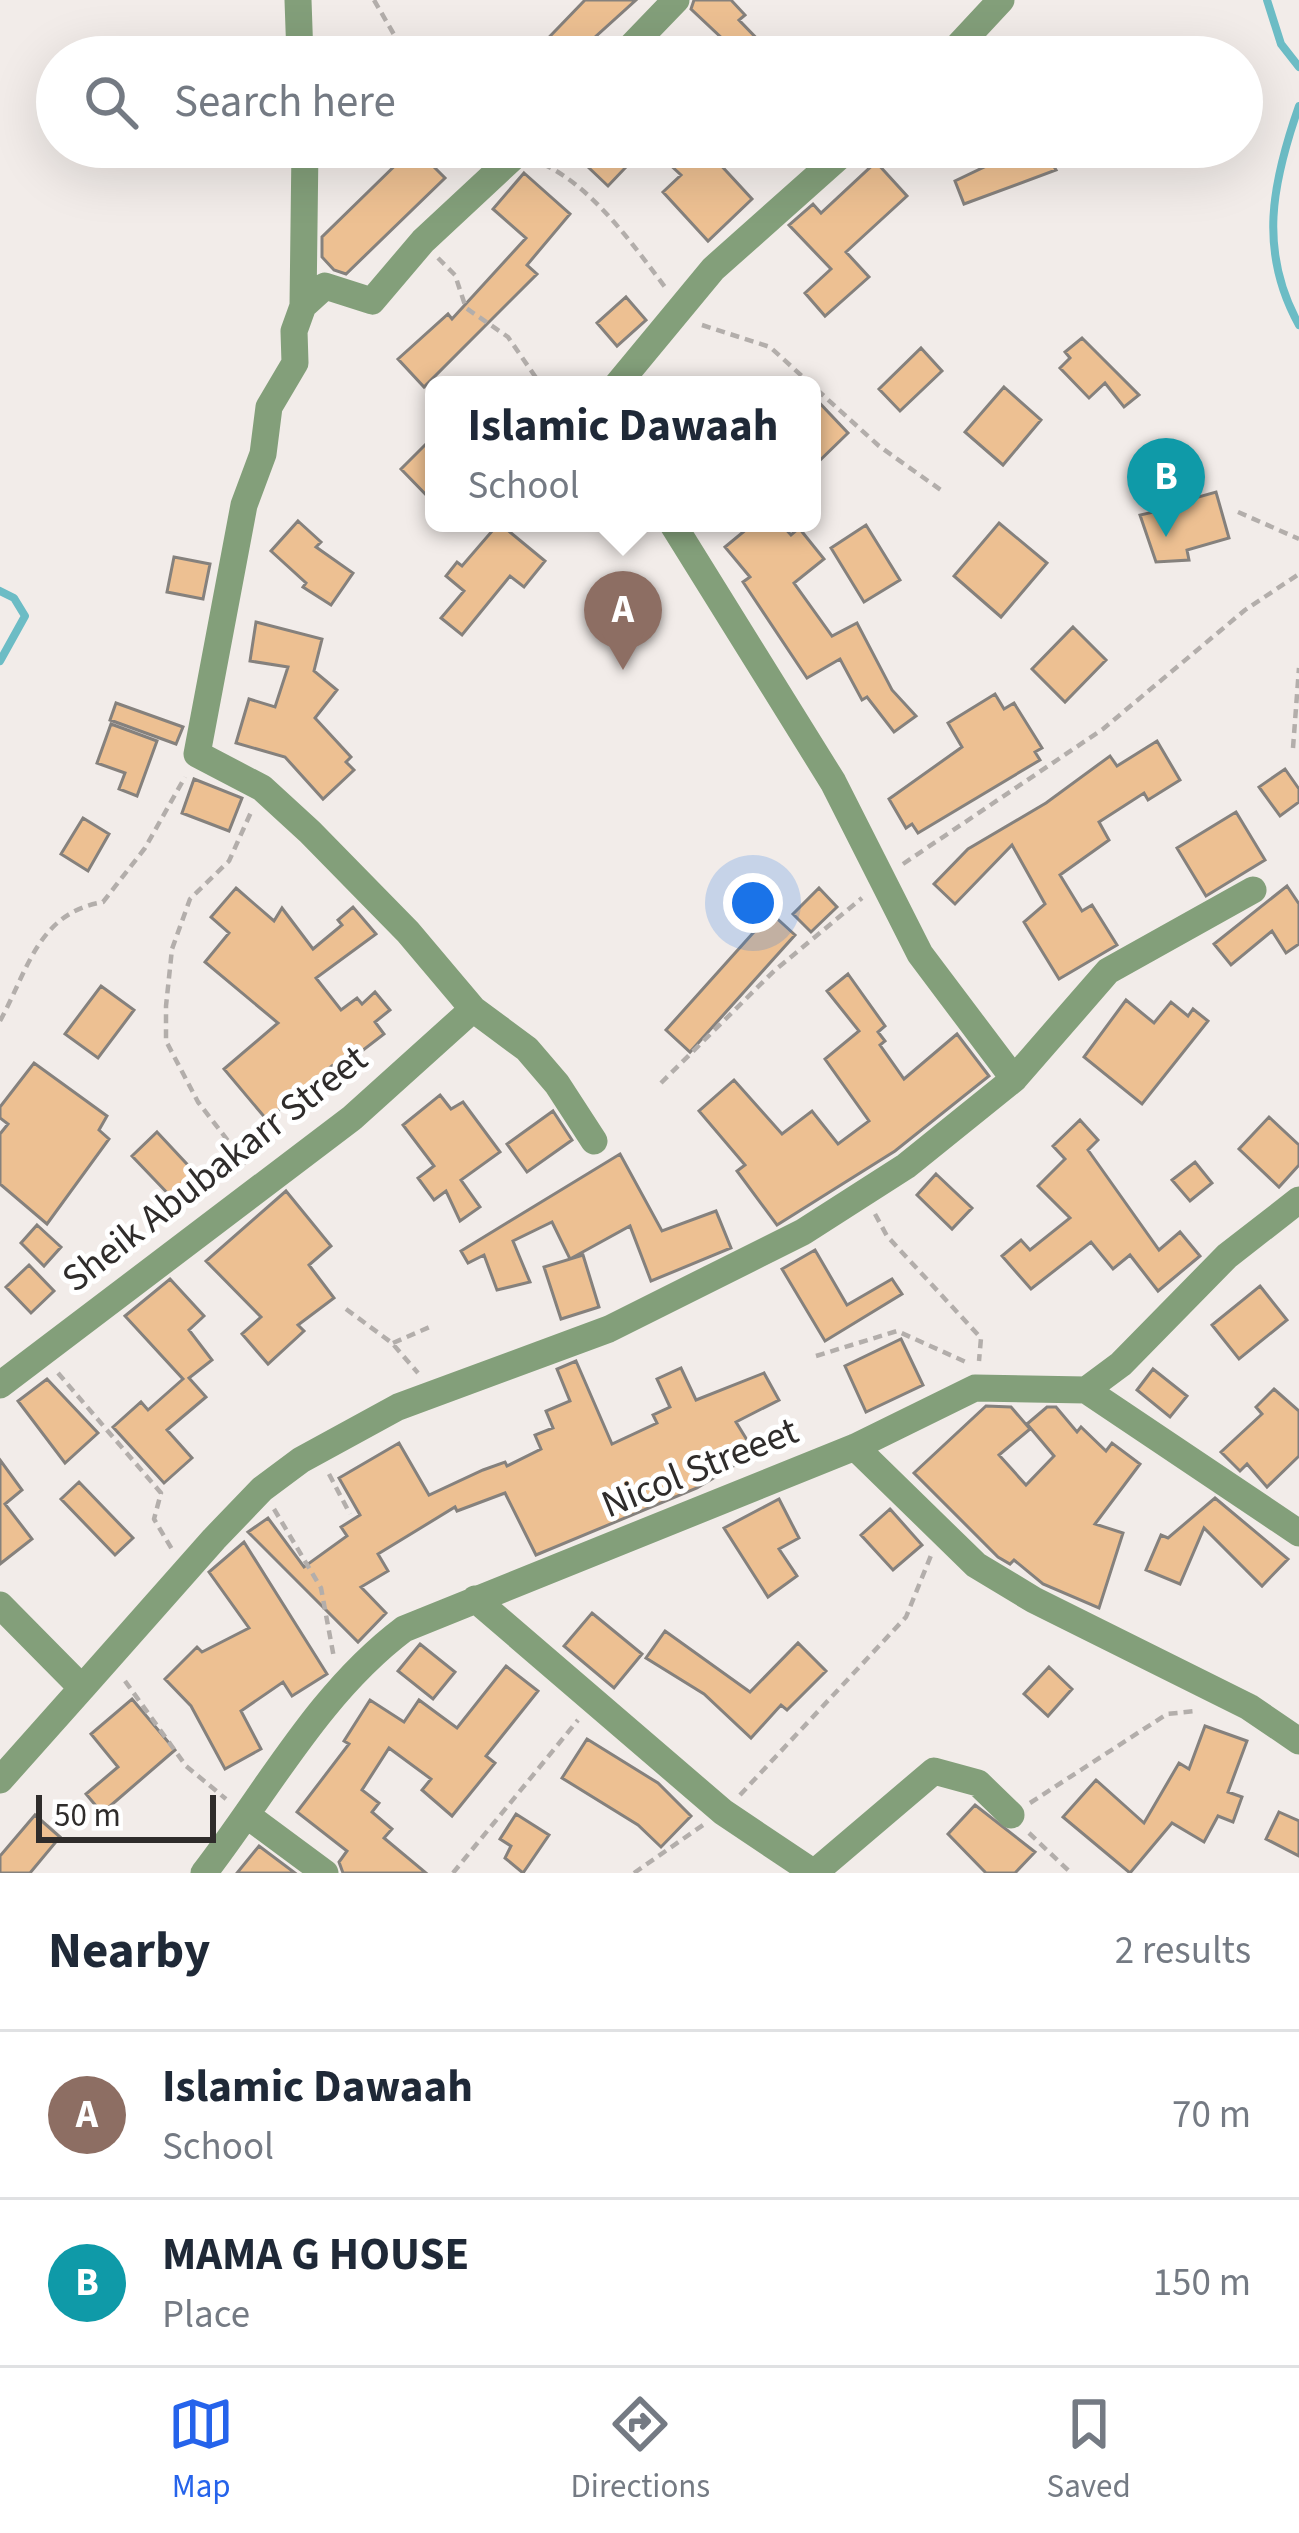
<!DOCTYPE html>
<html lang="en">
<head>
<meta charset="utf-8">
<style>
  :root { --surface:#fff; --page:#f6f6f7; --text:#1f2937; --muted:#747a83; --line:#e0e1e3; --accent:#2563eb }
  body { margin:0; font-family:"Source Sans 3",sans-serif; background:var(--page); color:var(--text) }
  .scale { position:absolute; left:36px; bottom:30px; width:180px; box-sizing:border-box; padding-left:12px; border:6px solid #2f2c2b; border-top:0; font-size:33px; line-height:42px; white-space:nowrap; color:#2f2c2b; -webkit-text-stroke:9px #fff; paint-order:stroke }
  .you { position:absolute; left:753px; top:903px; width:42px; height:42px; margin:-30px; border:9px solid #fff; border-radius:50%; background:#1a73e8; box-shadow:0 0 0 18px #1a73e833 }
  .badge { display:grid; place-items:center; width:78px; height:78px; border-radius:50%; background:var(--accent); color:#fff; font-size:39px; font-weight:700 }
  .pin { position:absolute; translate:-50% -99px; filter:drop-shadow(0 3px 6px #0008) }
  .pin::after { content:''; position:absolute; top:63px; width:42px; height:36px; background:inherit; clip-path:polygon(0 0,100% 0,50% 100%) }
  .popup { position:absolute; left:425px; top:376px; width:396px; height:156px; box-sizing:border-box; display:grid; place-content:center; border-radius:18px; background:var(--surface); filter:drop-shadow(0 3px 9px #0005); font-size:39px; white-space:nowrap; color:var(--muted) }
  .popup b { font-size:45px; color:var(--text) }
  .popup::after { content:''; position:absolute; left:50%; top:100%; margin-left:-24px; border:24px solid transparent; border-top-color:var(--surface) }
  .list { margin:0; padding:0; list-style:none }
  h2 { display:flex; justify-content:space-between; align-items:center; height:156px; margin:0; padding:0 48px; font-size:51px }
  h2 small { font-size:39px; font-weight:400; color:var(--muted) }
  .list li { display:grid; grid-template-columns:78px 1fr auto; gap:36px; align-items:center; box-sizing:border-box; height:168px; padding:0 48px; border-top:3px solid var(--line) }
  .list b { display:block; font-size:45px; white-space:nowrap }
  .list p { margin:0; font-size:39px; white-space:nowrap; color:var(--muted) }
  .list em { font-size:39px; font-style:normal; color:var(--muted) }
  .icon { flex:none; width:66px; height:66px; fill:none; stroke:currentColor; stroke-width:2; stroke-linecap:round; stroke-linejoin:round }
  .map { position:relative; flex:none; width:1299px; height:1873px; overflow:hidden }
  .search { position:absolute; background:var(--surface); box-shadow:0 12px 48px #0002; left:36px; right:36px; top:36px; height:132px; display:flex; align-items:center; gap:30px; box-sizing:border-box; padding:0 42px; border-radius:66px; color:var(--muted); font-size:45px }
  .sheet { height:492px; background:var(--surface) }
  nav { display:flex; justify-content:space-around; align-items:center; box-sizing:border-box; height:168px; border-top:3px solid var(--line); background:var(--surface); font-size:33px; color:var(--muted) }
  nav a { display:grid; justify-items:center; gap:6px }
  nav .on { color:var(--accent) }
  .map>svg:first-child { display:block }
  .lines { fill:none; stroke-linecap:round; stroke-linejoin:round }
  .stream { stroke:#6cbcc5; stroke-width:8 }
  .building { fill:#edc092; stroke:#85817d; stroke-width:3 }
  .path { stroke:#b3aeab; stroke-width:4.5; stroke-dasharray:9 6; stroke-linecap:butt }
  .street { stroke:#839f7a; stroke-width:27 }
  .labels { text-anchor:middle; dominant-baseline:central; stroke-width:10; stroke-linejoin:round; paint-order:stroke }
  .street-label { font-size:39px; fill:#2f2c2b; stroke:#fff }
</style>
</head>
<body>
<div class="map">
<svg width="1299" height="1873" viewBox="0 0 1299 1873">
  <rect width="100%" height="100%" fill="#f2ece9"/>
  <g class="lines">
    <path class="stream" d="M1267,0L1281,44L1299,67
      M1299,106C1272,183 1258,251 1299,325
      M0,591L14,598L25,616L0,661"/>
  </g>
  <path class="building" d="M585,0H636L573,57H530Z
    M694,0H731L745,15L739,20L764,46L752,57H742L691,9Z
    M414,147L445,178L346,274L334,270L322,257V237Z
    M567,147H645L608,186Z
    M651,147H704L752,199L708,241L663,192L681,175Z
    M1026,147H1093L1053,165L1056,170L964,204L955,181Z
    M876,162L907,196L846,252L869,277L825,316L805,293L831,269L789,225L813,204L821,213Z
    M524,173L570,214L527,265L537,274L424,387L398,359L448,314L452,319L526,238L493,209Z
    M626,297L646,320L617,346L597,323Z
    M1082,338L1139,395L1124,407L1105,383L1089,398L1060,368L1070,358L1065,352Z
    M921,348L942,371L900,411L879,389Z
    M1004,387L1041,420L1003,465L965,432Z
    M812,395L848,433L812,468Z
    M434,436V503L401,469Z
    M1175,462L1188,500L1216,492L1229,538L1187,550L1189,560L1156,562L1140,515L1167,509L1154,469Z
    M298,521L321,542L316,547L353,573L331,605L303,587L306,583L271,551Z
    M499,523L545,561L524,587L510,576L462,635L441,618L464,591L446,576L457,562L462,566Z
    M754,523H780L791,535L799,528L824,559L794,583L832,636L857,623L892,690L916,716L894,732L867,697L862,700L840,659L807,678L743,582L750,577L725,547Z
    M999,523L1047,563L1001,617L954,576Z
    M866,525L900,580L864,602L831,548Z
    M174,557L210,564L203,599L167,592Z
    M256,622L322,639L314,671L337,690L315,718L351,757L346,762L354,770L323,799L285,757L236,743L249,699L275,707L288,667L250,661Z
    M1073,627L1106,660L1065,702L1032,669Z
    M995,694L1004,709L1014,703L1042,748L1035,752L1040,760L918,833L912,824L906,828L889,799L962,747L948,723Z
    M116,703L183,727L176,744L110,720Z
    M111,724L157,741L137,796L119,789L125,773L97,763Z
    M1157,741L1180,780L1148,800L1144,793L1099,822L1109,840L1060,875L1082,911L1092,905L1117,945L1059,979L1024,922L1045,904L1012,845L955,904L934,884L968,849L1046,803L1110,756L1117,766Z
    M1285,769L1299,789V802L1280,816L1259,787Z
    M194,779L242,798L229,831L182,813Z
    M1236,812L1265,860L1206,896L1177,848Z
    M83,818L109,834L88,871L61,854Z
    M1287,886L1299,904V944L1286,953L1272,931L1231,965L1214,944Z
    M236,888L274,921L282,908L313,949L342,925L338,920L353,907L376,934L316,978L341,1010L357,998L362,1004L375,992L390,1010L375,1022L384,1034L336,1071L332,1066L267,1120L224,1069L278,1023L205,962L229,933L211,917Z
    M819,888L837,907L811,932L793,914Z
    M771,913L795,935L690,1052L666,1030Z
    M848,974L885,1026L878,1032L885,1041L880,1045L904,1079L957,1034L989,1076L895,1151L777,1225L737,1171L745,1165L699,1111L734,1080L782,1134L812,1111L838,1144L869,1121L825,1059L859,1031L827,991Z
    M101,986L134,1010L98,1058L65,1034Z
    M1126,1000L1154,1023L1171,1002L1188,1016L1193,1009L1208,1021L1142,1104L1084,1057Z
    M34,1063L107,1116L99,1130L109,1139L47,1224L0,1184V1134L8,1124L0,1118V1107Z
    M440,1095L451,1109L463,1102L500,1152L461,1180L480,1207L460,1221L446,1191L434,1200L418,1178L434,1166L403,1125Z
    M553,1111L572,1140L527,1172L507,1144Z
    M1269,1117L1299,1145V1165L1279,1187L1239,1149Z
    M1080,1120L1098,1140L1088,1150L1159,1250L1180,1232L1200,1256L1158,1291L1130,1255L1113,1269L1091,1242L1031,1289L1002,1256L1021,1240L1030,1250L1070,1218L1038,1186L1065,1159L1053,1146Z
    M157,1132L199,1177L174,1200L132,1156Z
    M620,1154L662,1231L716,1211L731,1248L651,1281L630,1226L570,1259L552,1222L513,1241L530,1282L497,1290L484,1255L468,1263L461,1251Z
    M1195,1162L1212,1183L1190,1201L1172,1180Z
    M936,1174L972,1208L952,1229L917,1195Z
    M286,1191L331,1246L309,1265L334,1298L298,1325L304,1331L268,1364L242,1334L261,1317L206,1261Z
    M37,1225L61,1247L44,1266L21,1243Z
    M815,1250L847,1305L892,1279L902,1294L825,1341L782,1269Z
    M583,1255L599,1307L561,1319L544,1267Z
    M29,1265L54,1291L31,1313L6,1287Z
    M170,1279L204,1316L189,1330L212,1360L189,1378L206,1397L167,1430L192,1458L164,1483L113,1427L141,1402L148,1410L183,1379L125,1316Z
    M1260,1286L1287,1320L1239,1359L1212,1325Z
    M901,1339L923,1385L866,1412L845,1366Z
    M576,1361L612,1444L657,1423L653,1415L670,1407L657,1379L681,1368L696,1400L764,1373L779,1400L736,1422L755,1453L697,1488L536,1555L505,1493L457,1511L455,1507L378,1554L388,1571L361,1587L386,1613L358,1642L248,1532L268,1518L304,1567L347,1536L341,1527L360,1515L339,1478L399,1443L429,1495L483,1470L505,1462L507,1466L541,1449L535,1435L553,1428L546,1411L570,1401L557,1369Z
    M1153,1369L1187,1396L1170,1417L1137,1390Z
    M47,1379L98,1433L65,1463L18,1401Z
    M1274,1389L1299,1411V1456L1267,1487L1247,1464L1240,1471L1221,1452L1262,1414L1256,1407Z
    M986,1406L1011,1407L1030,1429L999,1455L1026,1485L1054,1456L1027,1424L1047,1407H1056L1077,1432L1081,1427L1106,1451L1112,1443L1140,1464L1095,1524L1123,1533L1099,1608L1043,1584L1014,1560L1010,1564L998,1557L914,1473Z
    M0,1460L22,1490L5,1504L32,1539L0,1564Z
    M79,1482L133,1538L115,1555L61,1499Z
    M1215,1498L1288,1559L1262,1586L1204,1528L1180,1584L1146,1570L1161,1535L1168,1538Z
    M779,1499L799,1538L779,1549L797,1576L768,1597L724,1528Z
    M890,1509L922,1545L893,1570L861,1535Z
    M244,1542L327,1674L292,1696L283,1682L241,1711L261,1749L225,1769L191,1706L165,1679L197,1647L202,1652L249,1628L209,1572Z
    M592,1613L642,1654L614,1688L564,1646Z
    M665,1631L750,1692L798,1643L826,1671L787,1710L781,1705L751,1738L704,1694L646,1658Z
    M420,1644L455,1672L433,1699L398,1671Z
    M506,1666L538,1691L486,1756L495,1763L452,1816L422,1790L431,1779L389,1748L362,1790L379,1803L372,1812L392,1829L384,1838L426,1873H343L339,1862L347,1851L297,1812L349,1744L344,1741L370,1700L404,1722L419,1700L457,1728Z
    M1049,1667L1072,1689L1048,1716L1024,1694Z
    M132,1699L175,1750L102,1813L86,1794L118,1767L91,1734Z
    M1205,1726L1247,1741L1228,1792L1242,1797L1233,1822L1218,1816L1204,1842L1172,1823L1130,1873L1063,1817L1096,1780L1144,1823L1179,1763L1189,1769Z
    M587,1739L658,1783L691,1816L661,1847L638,1825L562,1778Z
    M975,1805L1035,1852L1015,1873H986L948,1834Z
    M1279,1812L1299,1821V1856L1266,1839Z
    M516,1814L549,1835L523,1873L505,1858L511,1846L500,1839Z
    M35,1815L60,1837L30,1873H0V1856Z
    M259,1846L295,1873H237Z"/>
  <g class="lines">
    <path class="path" d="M374,0L407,57
      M469,147L480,151
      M543,164C593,187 633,245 665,287
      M438,258L455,275L466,308L508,337L541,385
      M702,325L770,347L879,446L945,493
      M1238,512L1299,539
      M1293,748L1299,668
      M903,864L1103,729L1245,610L1299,574
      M0,1021C28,970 38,913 103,902L145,848L185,777
      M661,1083L774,971L862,898
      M246,1164L198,1102L166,1041V1006L172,949L190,899L229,861L252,810
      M875,1214L887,1236L981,1338L979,1361
      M346,1309L392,1343L418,1373
      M393,1343L432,1326
      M816,1356L897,1331L968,1363
      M58,1373L161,1493L154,1519L173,1551
      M329,1474L350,1514
      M274,1509L321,1588L334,1658
      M125,1681L186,1766L226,1799
      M740,1795L906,1617L932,1553
      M1030,1803L1167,1714L1196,1711
      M1029,1833L1071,1873
      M453,1873L578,1720
      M634,1873L703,1825"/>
    <path class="street" d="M298,0L300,57
      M621,57L676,0
      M948,57L1001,0
      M305,147L303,306L294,331L295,363L269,407L263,454L244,505L197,754L262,788L310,832L408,932L473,1009L527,1049L557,1084L594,1141
      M303,306L325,286L372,301L423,241L524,147
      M617,385L713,269L850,147
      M672,523L833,782L920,954L1014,1079
      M0,1385L352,1118L473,1009
      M1086,1390L1121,1364L1227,1256L1299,1200
      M855,1447L976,1565L1034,1600L1249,1707L1299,1741
      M475,1599L723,1812L814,1873
      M0,1605L82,1688L0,1780
      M82,1688L214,1539L262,1489L301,1460L398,1407L609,1329L803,1232L906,1166L1014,1079L1108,971L1253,890
      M248,1816L325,1873
      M204,1873C268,1790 319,1693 404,1629L855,1447L975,1388L1086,1390L1299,1533
      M814,1873L934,1771L978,1783L1011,1815"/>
  </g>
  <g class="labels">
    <g class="street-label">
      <text transform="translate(215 1169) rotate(-38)">Sheik Abubakarr Street</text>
      <text transform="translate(700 1468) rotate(-22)">Nicol Streeet</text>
    </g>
  </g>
</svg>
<div class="scale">50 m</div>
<div class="you"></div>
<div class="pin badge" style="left:623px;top:670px;background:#8d6e63">A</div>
<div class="popup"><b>Islamic Dawaah</b>School</div>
<div class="pin badge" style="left:1166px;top:537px;background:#0f9aa8">B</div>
<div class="search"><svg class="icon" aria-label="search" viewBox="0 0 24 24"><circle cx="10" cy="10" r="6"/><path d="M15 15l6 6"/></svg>Search here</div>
</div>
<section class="sheet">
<h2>Nearby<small>2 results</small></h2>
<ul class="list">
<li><span class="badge" style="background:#8d6e63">A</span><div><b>Islamic Dawaah</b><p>School</p></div><em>70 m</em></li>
<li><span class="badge" style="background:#0f9aa8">B</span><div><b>MAMA G HOUSE</b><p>Place</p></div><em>150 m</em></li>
</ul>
</section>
<nav>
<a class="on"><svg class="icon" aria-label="map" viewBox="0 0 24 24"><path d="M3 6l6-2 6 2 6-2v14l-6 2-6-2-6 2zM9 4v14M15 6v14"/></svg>Map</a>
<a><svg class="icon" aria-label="directions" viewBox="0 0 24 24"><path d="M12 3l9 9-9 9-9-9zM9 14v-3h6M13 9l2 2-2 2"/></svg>Directions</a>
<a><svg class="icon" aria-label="saved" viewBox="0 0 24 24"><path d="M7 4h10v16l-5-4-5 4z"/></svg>Saved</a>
</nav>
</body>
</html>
